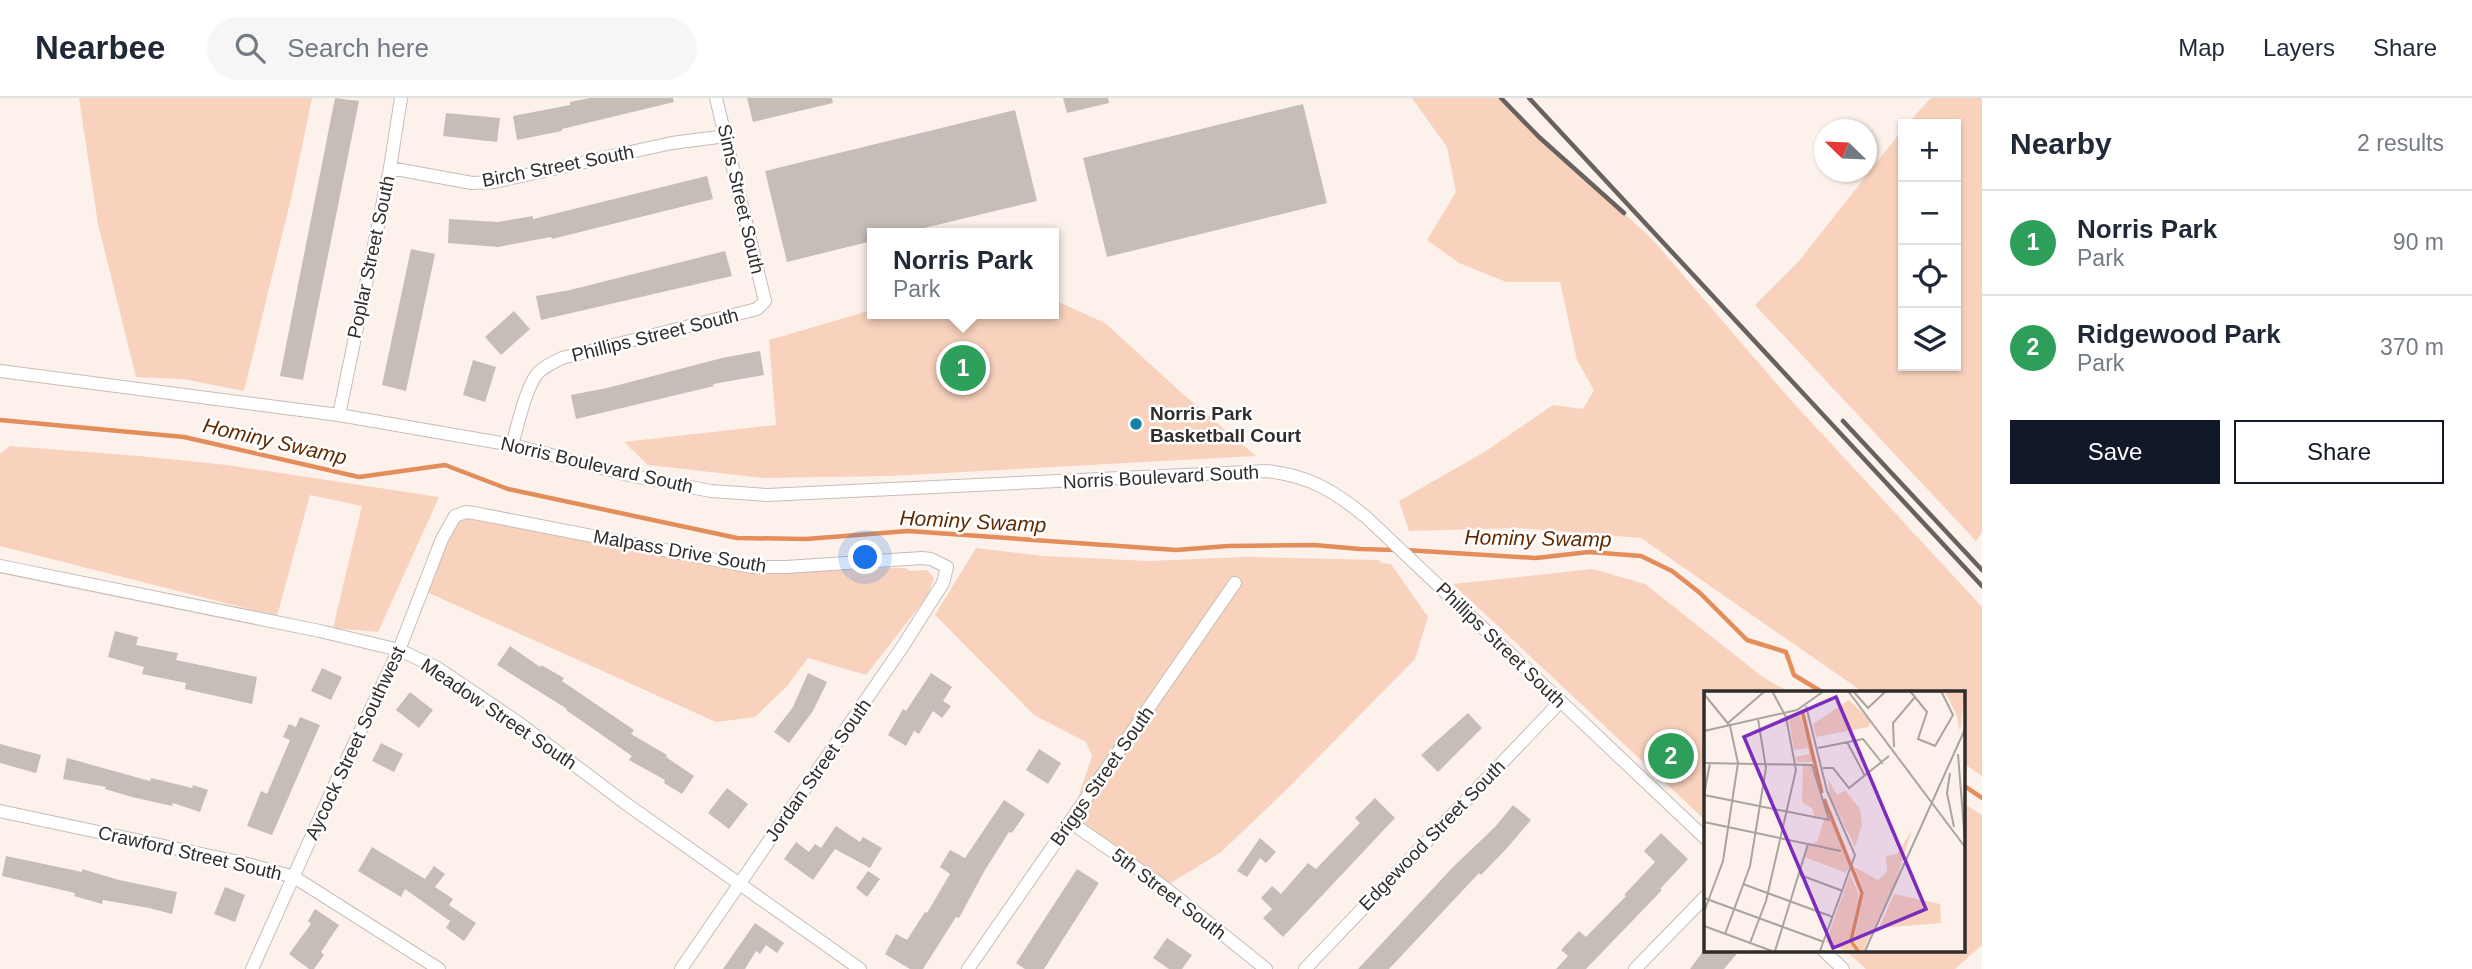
<!DOCTYPE html>
<html lang="en">
<head>
<meta charset="utf-8">
<style>
  :root { --surface:#fff; --page:#f6f6f7; --text:#1f2937; --muted:#747a83; --line:#e0e1e3; --accent:#111827 }
  body { margin:0; font-family:Helvetica,sans-serif; background:var(--page); color:var(--text) }
  .controls { position:absolute; right:21px; top:21px; display:grid; overflow:hidden; border-radius:0px; box-shadow:0 2px 5px #0004 }
  .controls button { width:63px; height:63px; display:grid; place-items:center; padding:0; border:0; border-bottom:2px solid var(--line); background:var(--surface); color:var(--text); font:35px sans-serif }
  .compass { position:absolute; left:1814px; top:21px; width:63px; height:63px; border-radius:50%; background:var(--surface); box-shadow:0 2px 5px #0004; rotate:293deg }
  .you { position:absolute; left:866px; top:460px; width:24px; height:24px; margin:-18px; border:5px solid #fff; border-radius:50%; background:#1a73e8; box-shadow:0 0 0 10px #1a73e833 }
  .badge { display:grid; place-items:center; width:46px; height:46px; border-radius:50%; background:var(--accent); color:#fff; font-size:23px; font-weight:700 }
  .pin { position:absolute; translate:-50% -50%; border:4px solid #fff; box-shadow:0 2px 7px #0006 }
  .popup { position:absolute; left:867px; top:130px; width:192px; height:91px; box-sizing:border-box; display:grid; place-content:center; border-radius:0px; background:var(--surface); filter:drop-shadow(0 2px 5px #0005); font-size:23px; white-space:nowrap; color:var(--muted) }
  .popup b { font-size:26px; color:var(--text) }
  .popup::after { content:''; position:absolute; left:50%; top:100%; margin-left:-14px; border:14px solid transparent; border-top-color:var(--surface) }
  .list { margin:0; padding:0; list-style:none }
  h2 { display:flex; justify-content:space-between; align-items:center; height:91px; margin:0; padding:0 28px; font-size:30px }
  h2 small { font-size:23px; font-weight:400; color:var(--muted) }
  .list li { display:grid; grid-template-columns:46px 1fr auto; gap:21px; align-items:center; box-sizing:border-box; height:105px; padding:0 28px; border-top:2px solid var(--line) }
  .list b { display:block; font-size:26px; white-space:nowrap }
  .list p { margin:0; font-size:23px; white-space:nowrap; color:var(--muted) }
  .list em { font-size:23px; font-style:normal; color:var(--muted) }
  .actions { display:flex; gap:14px; padding:21px 28px }
  .actions a { flex:1; padding:16px 0; border:2px solid var(--accent); border-radius:0px; text-align:center; font-size:24px; color:var(--accent) }
  .actions .main { background:var(--accent); color:#fff }
  .icon { flex:none; width:38px; height:38px; fill:none; stroke:currentColor; stroke-width:2; stroke-linecap:round; stroke-linejoin:round }
  .map { position:relative; flex:none; width:1982px; height:871px; overflow:hidden }
  header { display:flex; align-items:center; gap:42px; box-sizing:border-box; height:98px; padding:0 35px; background:var(--surface); border-bottom:2px solid var(--line) }
  header strong { font-size:33px }
  nav { display:flex; gap:38px; margin-inline-start:auto; font-size:24px }
  .search { width:490px; height:63px; background:var(--page); display:flex; align-items:center; gap:18px; box-sizing:border-box; padding:0 24px; border-radius:38px; color:var(--muted); font-size:26px }
  main { display:flex }
  aside { flex:1; background:var(--surface) }
  .map>svg:first-child { display:block }
  .green { fill:#f8d2bd }
  .lines { fill:none; stroke-linecap:round; stroke-linejoin:round }
  .stream { stroke:#e28d5a; stroke-width:4.5 }
  .building { fill:#c7bdb7 }
  .street-casing { stroke:#c7bcb7; stroke-width:14 }
  .street { stroke:#fff; stroke-width:12 }
  .rail { stroke:#68625f; stroke-width:4.5 }
  .poi-dot { fill:#127fa8; stroke:#fff; stroke-width:2.5 }
  .labels { text-anchor:middle; dominant-baseline:central; stroke-width:5; stroke-linejoin:round; paint-order:stroke }
  .street-label { font-size:19px; fill:#312d2b; stroke:#fff }
  .poi-label { font-size:19px; font-weight:bold; fill:#312d2b; stroke:#fff; text-anchor:start }
  .water-label { font-size:21px; font-style:italic; fill:#612b02; stroke:#fff }
  .inset-river { fill:none; stroke:#e28d5a; stroke-width:3.5 }
  .inset-road { fill:none; stroke:#aba39e; stroke-width:2 }
  .view { fill:#7b2cbf; fill-opacity:0.15; stroke:#7b2cbf; stroke-width:3.5 }
  .inset-edge { fill:none; stroke:#312d2b; stroke-width:3.5 }
</style>
</head>
<body>
<header>
<strong>Nearbee</strong>
<div class="search"><svg class="icon" aria-label="search" viewBox="0 0 24 24"><circle cx="10" cy="10" r="6"/><path d="M15 15l6 6"/></svg>Search here</div>
<nav><a>Map</a><a>Layers</a><a>Share</a></nav>
</header>
<main>
<div class="map">
<svg width="1982" height="871" viewBox="0 0 1982 871">
  <rect width="100%" height="100%" fill="#fcf1eb"/>
  <path class="green" d="M79,0H312L293,92L244,293L183,281L136,279L98,126Z
    M1412,0H1499L1653,142L1788,299L1982,509V678L1963,665V594H1863L1641,440L1518,430L1409,433L1399,403L1486,353L1553,307L1583,311L1594,292L1577,262L1560,184H1506L1459,165L1427,142L1456,94L1447,49Z
    M1931,0H1982V435L1976,443L1755,207L1799,163L1903,31V268H1956V26H1907Z
    M1054,202L1105,225L1184,297L1256,358L889,378L763,380L648,367L624,344L776,327L769,242L872,212V216H1054Z
    M10,348L139,358L227,367L439,399L378,534L333,530L362,408L310,397L277,518L0,448V356Z
    M466,414L761,469L905,470L910,473L927,472L934,480L927,499L866,577L808,560L787,588L755,619L716,624L422,492L450,424Z
    M976,450L1043,458L1149,463L1244,459L1379,462L1381,465L1391,466L1428,519L1415,561L1285,693L1220,755L1164,789L1070,724L1092,658L1086,644L1034,617L935,517Z
    M1593,471L1645,486L1764,580L1789,594H1706L1705,722L1453,486Z
    M1963,705L1982,717V847L1955,871H1866L1845,852H1963Z"/>
  <g class="lines">
    <path class="stream" d="M0,322L184,339L359,379L445,367L508,391L737,440L806,441L908,433L1176,452L1228,448L1314,447L1360,451L1396,452
      M1405,452L1536,460L1589,454L1641,458L1672,473L1700,495L1747,542L1786,554L1794,577L1822,594
      M1963,687L1982,700"/>
  </g>
  <path class="building" d="M335,0L359,3L303,282L280,278Z
    M590,0H673L674,4L562,31V33L517,42L513,18L570,7V4Z
    M747,0H832L833,5L753,24Z
    M1063,0H1108L1109,5L1067,15Z
    M1303,6L1327,105L1107,159L1083,60Z
    M1015,12L1037,103L903,135H872V143L787,164L765,73Z
    M446,15L500,20L497,44L443,38Z
    M707,78L713,101L552,141L551,139L498,149L448,145L449,121L498,124L533,118V121Z
    M411,151L435,156L406,293L382,287Z
    M725,153L732,178L541,222L536,198L570,192Z
    M514,213L530,231L501,257L485,239Z
    M760,253L764,277L713,286L714,288L576,321L571,297L607,290L722,260Z
    M473,262L496,269L485,304L463,297Z
    M115,533L138,539L136,547L178,555L176,562L257,579L252,606L185,591L186,585L142,576L144,569L108,559Z
    M510,548L540,569L541,567L564,580L562,583L634,632L631,636L667,657L666,659L694,678L682,696L664,685L665,682L629,662L632,658L566,612L567,611L497,567Z
    M322,570L342,579L331,602L311,593Z
    M808,575L827,584L813,613L789,645L774,634L793,609Z
    M931,575L952,589L943,603L951,608L942,620L933,613L919,636L914,633L906,648L888,637L903,611L906,613Z
    M410,594L433,612L419,630L396,612Z
    M1468,615L1482,630L1438,674L1421,657Z
    M300,619L320,627L272,737L247,728L261,693L267,696L290,642L283,639L289,626L296,629Z
    M381,645L403,656L394,674L372,663Z
    M0,646L41,657L36,675L0,665Z
    M1039,651L1061,665L1048,686L1026,672Z
    M67,660L150,683L151,680L192,690L193,687L208,692L200,714L173,705L172,708L132,699L105,691L106,689L63,681Z
    M727,690L748,706L729,731L708,715Z
    M1375,700L1395,720L1283,839L1263,820L1272,811L1261,800L1272,788L1281,796L1308,765L1316,771L1360,725L1355,720Z
    M1004,702L1025,716L1012,735L1009,734L985,772L959,820L956,819L923,871H910L885,856L896,836L907,842L925,814L927,815L950,776L940,769L950,752L965,760Z
    M1513,707L1531,722L1507,750L1481,777L1479,775L1389,871H1358L1453,769L1495,729Z
    M836,728L860,744L863,739L882,750L870,770L835,751L813,782L784,761L796,744L809,754L815,746L821,750Z
    M1661,735L1688,761L1660,791L1662,792L1586,871H1556L1568,858L1561,852L1579,833L1586,839L1626,798L1624,797L1655,764L1644,753Z
    M1260,740L1276,754L1266,765L1260,760L1247,779L1237,773Z
    M372,749L425,781L434,768L445,776L435,789L453,801L449,807L476,825L464,843L446,830L450,823L405,791L401,799L358,773Z
    M6,758L82,774V771L119,782L177,794L172,816L149,810L103,802L102,806L74,798L75,795L2,778Z
    M1077,771L1099,785L1044,871H1025L1016,865Z
    M868,773L880,781L867,799L856,790Z
    M225,789L245,797L235,824L214,816Z
    M315,811L339,827L321,854L324,857L314,871H309L289,856L311,826L308,823Z
    M755,825L784,845L777,855L766,847L760,856L756,853L745,871H723Z
    M1167,840L1192,857L1182,871H1169L1153,860Z
    M1704,852H1740L1724,871H1690Z"/>
  <g class="lines">
    <defs>
      <path id="street" d="M390,70L472,85L494,84L672,45L726,38
        M0,273L339,317L512,347L633,378L711,393L767,397L1267,373C1309,378 1333,392 1366,419L1706,741
        M339,317L390,70L401,0
        M512,347C518,327 525,292 537,276C544,268 553,265 562,260L757,211L765,203L716,0
        M0,468L320,533L399,552L436,569L519,625L625,705L860,871
        M0,713L244,765L294,779L439,871
        M1070,724L1164,789L1266,871
        M1823,852L1843,871
        M252,871L336,684L399,552L442,441L455,418L466,414L474,415L752,469H786L922,460L931,461L947,469L943,485L903,548L681,871
        M968,871L1235,485
        M1305,871L1560,604
        M1635,871L1706,798"/>
    </defs>
    <use href="#street" class="street-casing"/>
    <use href="#street" class="street"/>
    <path class="rail" d="M1501,0L1539,39L1624,115
      M1529,0L1982,488
      M1843,323L1982,472"/>
  </g>
  <circle class="poi-dot" cx="1136" cy="326" r="7"/>
  <g class="labels">
    <g class="street-label">
      <text transform="translate(558 68) rotate(-11)">Birch Street South</text>
      <text transform="translate(741 101) rotate(77)">Sims Street South</text>
      <text transform="translate(371 159) rotate(-78)">Poplar Street South</text>
      <text transform="translate(655 237) rotate(-14)">Phillips Street South</text>
      <text transform="translate(597 367) rotate(13)">Norris Boulevard South</text>
      <text transform="translate(1161 379) rotate(-3)">Norris Boulevard South</text>
      <text transform="translate(680 453) rotate(10)">Malpass Drive South</text>
      <text transform="translate(1501 547) rotate(44)">Phillips Street South</text>
      <text transform="translate(499 616) rotate(34)">Meadow Street South</text>
      <text transform="translate(355 645) rotate(-65)">Aycock Street Southwest</text>
      <text transform="translate(818 672) rotate(-55)">Jordan Street South</text>
      <text transform="translate(1102 678) rotate(-55)">Briggs Street South</text>
      <text transform="translate(1432 737) rotate(-46)">Edgewood Street South</text>
      <text transform="translate(190 755) rotate(13)">Crawford Street South</text>
      <text transform="translate(1169 796) rotate(37)">5th Street South</text>
    </g>
    <g class="poi-label">
      <text x="1150" y="315">Norris Park<tspan x="1150" dy="22">Basketball Court</tspan></text>
    </g>
    <g class="water-label">
      <text transform="translate(275 343) rotate(13)">Hominy Swamp</text>
      <text transform="translate(973 423) rotate(3)">Hominy Swamp</text>
      <text transform="translate(1538 440) rotate(1)">Hominy Swamp</text>
    </g>
  </g>
  <g transform="translate(1704 593)">
    <rect width="261" height="261" fill="#fcf1eb"/>
    <path d="M241,0H261L256,41L253,25ZM145,9L167,30L164,36L112,46L109,33ZM93,21L96,23L110,71H93L91,66L105,63L104,57L90,59L84,24ZM108,73L124,128L110,125L109,118L98,111L99,74ZM124,88L133,104L141,99L156,118L158,134L151,156L126,105ZM120,129L129,131L146,174L142,182L101,166L104,153L113,151ZM208,139L192,189L159,260H153L150,249L160,201L150,176L174,189L183,181L182,165L193,163ZM146,183L155,204L146,250L151,260H141L122,251ZM190,203L236,213L237,232L175,237Z" fill="#f8d2bd"/>
    <path class="inset-river" d="M98,19L118,102M120,108L158,202L147,250L154,260"/>
    <path class="inset-road" d="M144,0L261,156M149,0L164,17L182,0M206,0L223,21L214,48L231,55L249,24L237,0M0,3L26,35L34,72L19,170L0,221M102,15L123,100L151,164L116,260M24,32L61,0M0,40L93,19L120,0M143,51L161,85M190,56L189,32L211,6M114,57L159,48L179,73M254,63L261,151M0,72L108,74L125,129L0,104M119,77H129L145,97L185,65M246,82L243,102L250,136M0,104L6,72M0,131L137,160M96,184L139,200M39,193L129,226M0,207L120,251M0,235L68,260M21,243L46,175L62,77L54,28M46,252L62,210L92,79L82,26L68,0M71,260L104,153M161,260L261,38"/>
    <path class="view" d="M132,6L222,218L129,257L40,46Z"/>
    <rect width="261" height="261" class="inset-edge"/>
  </g>
</svg>
<div class="controls">
<button>+</button>
<button>−</button>
<button><svg class="icon" aria-label="locate" viewBox="0 0 24 24"><circle cx="12" cy="12" r="6"/><path d="M12 2v4M12 18v4M2 12h4M18 12h4"/></svg></button>
<button><svg class="icon" aria-label="layers" viewBox="0 0 24 24"><path d="M12 4l9 5-9 5-9-5zM3 14l9 5 9-5"/></svg></button>
</div>
<svg class="compass" viewBox="-18 -18 36 36"><path d="M0-13l5 13h-10z" fill="#e53935"/><path d="M0 13l5-13h-10z" fill="#747a83"/></svg>
<div class="you"></div>
<div class="pin badge" style="left:963px;top:270px;background:#2e9e5b">1</div>
<div class="popup"><b>Norris Park</b>Park</div>
<div class="pin badge" style="left:1671px;top:658px;background:#2e9e5b">2</div>
</div>
<aside>
<h2>Nearby<small>2 results</small></h2>
<ul class="list">
<li><span class="badge" style="background:#2e9e5b">1</span><div><b>Norris Park</b><p>Park</p></div><em>90 m</em></li>
<li><span class="badge" style="background:#2e9e5b">2</span><div><b>Ridgewood Park</b><p>Park</p></div><em>370 m</em></li>
</ul>
<div class="actions"><a class="main">Save</a><a>Share</a></div>
</aside>
</main>
</body>
</html>
